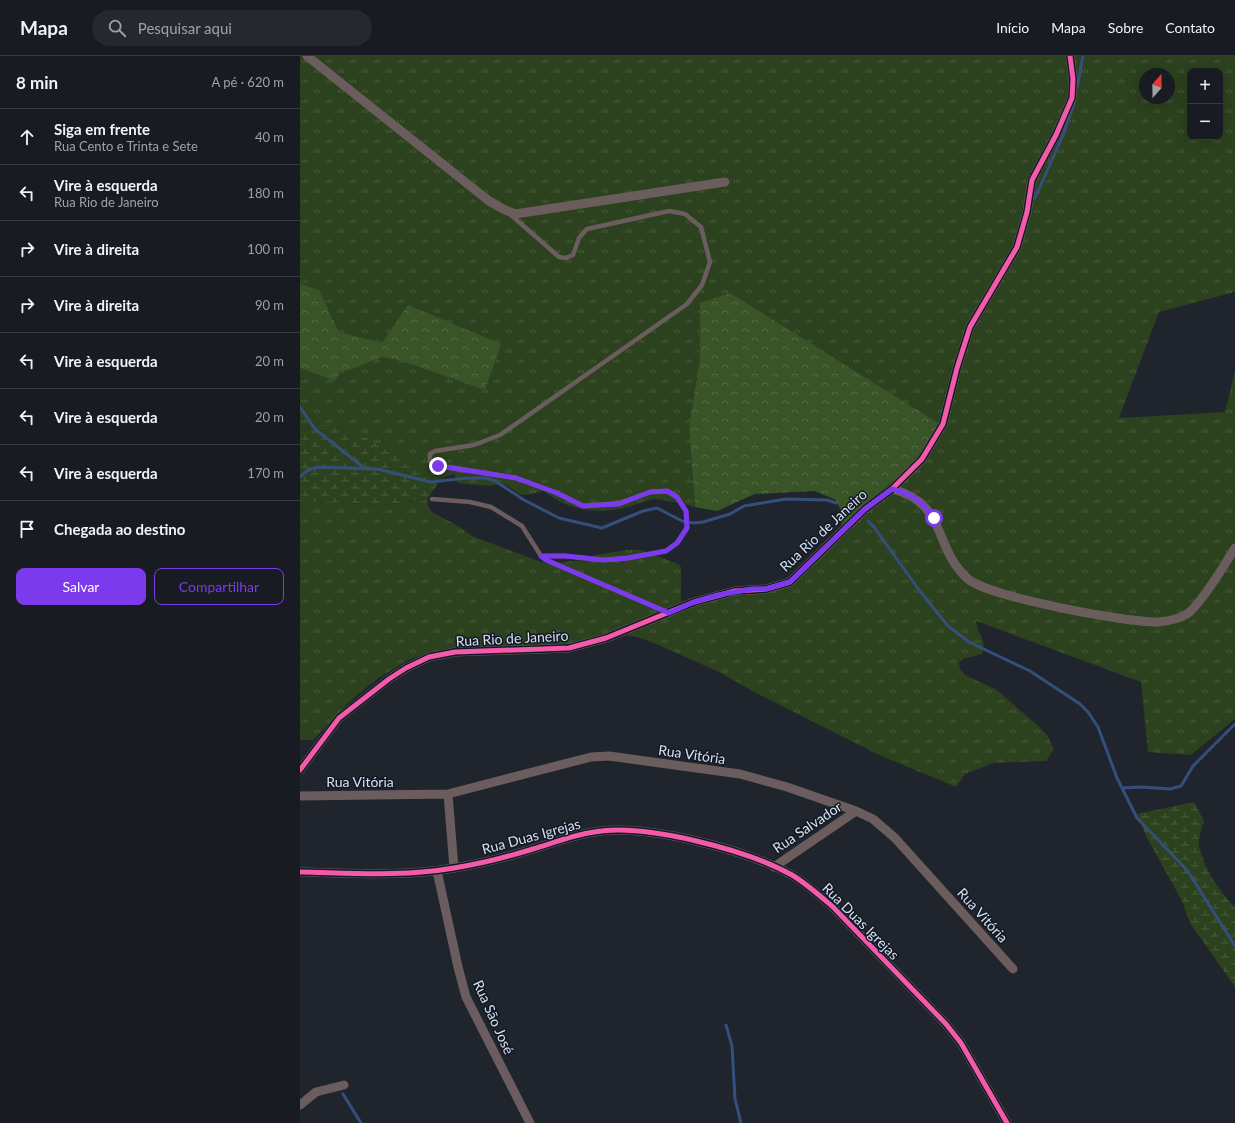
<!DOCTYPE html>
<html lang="pt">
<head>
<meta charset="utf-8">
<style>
  :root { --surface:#181b21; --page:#25282e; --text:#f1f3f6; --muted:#9fa1a5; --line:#36393f; --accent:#7c3aed }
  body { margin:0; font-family:Lato,sans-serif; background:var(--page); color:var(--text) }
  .controls { position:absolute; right:12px; top:12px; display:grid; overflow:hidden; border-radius:8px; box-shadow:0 4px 16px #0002 }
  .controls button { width:36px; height:36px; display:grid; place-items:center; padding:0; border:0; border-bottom:1px solid var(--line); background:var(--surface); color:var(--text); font:20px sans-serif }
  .compass { position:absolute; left:839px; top:12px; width:36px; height:36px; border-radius:50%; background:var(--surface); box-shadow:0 4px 16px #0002; rotate:20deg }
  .stop { position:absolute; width:12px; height:12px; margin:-9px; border:3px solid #7c3aed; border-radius:50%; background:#fff }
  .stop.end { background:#7c3aed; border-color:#fff; box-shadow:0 1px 4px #0008 }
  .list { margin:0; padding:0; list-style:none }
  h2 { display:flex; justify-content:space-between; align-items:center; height:52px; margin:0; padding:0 16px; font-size:17px }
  h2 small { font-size:13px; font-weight:400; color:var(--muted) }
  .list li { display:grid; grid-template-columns:26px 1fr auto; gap:12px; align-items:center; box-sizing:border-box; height:56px; padding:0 16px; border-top:1px solid var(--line) }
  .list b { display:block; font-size:15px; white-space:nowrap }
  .list p { margin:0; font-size:13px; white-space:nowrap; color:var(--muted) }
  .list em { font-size:13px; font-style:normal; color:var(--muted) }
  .actions { display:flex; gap:8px; padding:12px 16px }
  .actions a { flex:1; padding:9px 0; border:1px solid var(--accent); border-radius:8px; text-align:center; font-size:14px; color:var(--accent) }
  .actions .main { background:var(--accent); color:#fff }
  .icon { flex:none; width:22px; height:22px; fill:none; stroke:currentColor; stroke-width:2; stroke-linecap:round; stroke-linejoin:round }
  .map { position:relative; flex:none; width:935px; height:1067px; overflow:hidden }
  header { display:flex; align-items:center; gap:24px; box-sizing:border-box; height:56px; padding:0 20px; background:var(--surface); border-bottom:1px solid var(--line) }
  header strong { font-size:19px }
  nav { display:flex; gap:22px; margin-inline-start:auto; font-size:14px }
  .search { width:280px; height:36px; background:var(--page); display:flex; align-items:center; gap:10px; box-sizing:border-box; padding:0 14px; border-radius:22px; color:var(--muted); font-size:15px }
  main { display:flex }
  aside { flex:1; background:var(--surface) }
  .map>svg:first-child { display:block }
  .grass { fill:url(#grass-tufts); fill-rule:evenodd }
  .forest { fill:url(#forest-crowns) }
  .wetland { fill:url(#wetland-marsh) }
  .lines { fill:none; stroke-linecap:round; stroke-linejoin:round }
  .stream { stroke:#344f7c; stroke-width:3 }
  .service { stroke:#6b5d5e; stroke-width:4.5 }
  .minor { stroke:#6b5d5e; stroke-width:9 }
  .cycleway-casing { stroke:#111928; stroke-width:8 }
  .cycleway { stroke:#f35aa7; stroke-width:5 }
  .route { stroke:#7c3aed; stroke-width:5 }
  .labels { text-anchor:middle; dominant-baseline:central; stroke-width:3; stroke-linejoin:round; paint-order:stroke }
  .street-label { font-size:14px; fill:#dae0ea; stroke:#111928 }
</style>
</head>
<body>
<header>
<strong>Mapa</strong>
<div class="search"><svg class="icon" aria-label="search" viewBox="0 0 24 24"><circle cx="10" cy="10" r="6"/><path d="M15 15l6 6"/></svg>Pesquisar aqui</div>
<nav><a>Início</a><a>Mapa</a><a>Sobre</a><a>Contato</a></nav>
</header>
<main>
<aside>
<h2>8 min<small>A pé · 620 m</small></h2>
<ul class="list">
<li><svg class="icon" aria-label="ahead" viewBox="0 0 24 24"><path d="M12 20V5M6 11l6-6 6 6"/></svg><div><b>Siga em frente</b><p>Rua Cento e Trinta e Sete</p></div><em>40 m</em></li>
<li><svg class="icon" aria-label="left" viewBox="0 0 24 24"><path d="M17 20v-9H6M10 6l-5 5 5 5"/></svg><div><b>Vire à esquerda</b><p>Rua Rio de Janeiro</p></div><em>180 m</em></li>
<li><svg class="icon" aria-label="right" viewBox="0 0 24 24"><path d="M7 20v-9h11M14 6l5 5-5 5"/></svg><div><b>Vire à direita</b></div><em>100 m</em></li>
<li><svg class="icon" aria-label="right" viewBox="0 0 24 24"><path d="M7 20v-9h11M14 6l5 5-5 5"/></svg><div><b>Vire à direita</b></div><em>90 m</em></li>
<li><svg class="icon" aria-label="left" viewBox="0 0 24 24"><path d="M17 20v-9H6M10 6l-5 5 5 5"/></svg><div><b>Vire à esquerda</b></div><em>20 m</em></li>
<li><svg class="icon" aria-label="left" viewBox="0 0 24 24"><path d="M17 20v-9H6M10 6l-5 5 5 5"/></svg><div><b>Vire à esquerda</b></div><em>20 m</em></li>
<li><svg class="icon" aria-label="left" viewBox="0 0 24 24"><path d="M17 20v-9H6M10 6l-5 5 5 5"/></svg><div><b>Vire à esquerda</b></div><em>170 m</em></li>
<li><svg class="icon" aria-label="arrive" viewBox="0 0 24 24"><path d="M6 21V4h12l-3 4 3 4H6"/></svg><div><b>Chegada ao destino</b></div></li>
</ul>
<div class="actions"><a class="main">Salvar</a><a>Compartilhar</a></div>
</aside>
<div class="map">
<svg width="935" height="1067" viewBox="0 0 935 1067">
  <defs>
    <pattern id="grass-tufts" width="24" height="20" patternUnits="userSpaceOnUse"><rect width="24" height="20" fill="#2c411d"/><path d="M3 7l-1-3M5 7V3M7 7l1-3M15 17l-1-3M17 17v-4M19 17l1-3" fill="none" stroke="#4a5c3e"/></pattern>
    <pattern id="forest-crowns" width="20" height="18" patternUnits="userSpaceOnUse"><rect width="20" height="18" fill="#395427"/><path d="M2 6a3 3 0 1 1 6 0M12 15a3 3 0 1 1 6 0" fill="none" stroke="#556c46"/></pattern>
    <pattern id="wetland-marsh" width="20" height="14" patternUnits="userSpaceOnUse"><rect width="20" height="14" fill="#2c411d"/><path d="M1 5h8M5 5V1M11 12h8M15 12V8" fill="none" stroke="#4a5c3e"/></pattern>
  </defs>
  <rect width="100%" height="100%" fill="#20242c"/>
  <path class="grass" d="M0,0H935V236L859,256L819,362L925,356L935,315V663L891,699L848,696L841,626L676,565C677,576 688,587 682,598L663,603L659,607L660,613L665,619L697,634L737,669L747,679L754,693L746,705L693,707L665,718L656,731L579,699L458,638L419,616L354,587L337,581L318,578L262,590H162L130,596L108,604L77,623L50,645L13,684H0V451L11,445L84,449L128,443L127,448L132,456L160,471L172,480L247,508L285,504L296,499L326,494H341L378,508L381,511V546L385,547L482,527L541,477L569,445L606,414L400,247V302L389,371L395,451C383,449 360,441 349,444C343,445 337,448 332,450C300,459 269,456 244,435L227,439L219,438L208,430L202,428L189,430L158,427L154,418L142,422L112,407L9,372L0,375V312L35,325L40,316L53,313L82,301L102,305L82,288L39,276L19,234L0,227ZM890,15H920V81H890ZM845,18H869V42H845Z"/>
  <path class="forest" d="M0,227L19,234L39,276L82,287L108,249L201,288L185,334L102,305L82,301L53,313L40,316L35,325L0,312Z
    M430,237L638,367L627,388L606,414L569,445L541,477L542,457L536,444L515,435L455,438L417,455L395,451L389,371L400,302V247Z"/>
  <path class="wetland" d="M22,369C63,373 104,404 142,422L127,443L84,449L11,445L0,451V375Z
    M894,746L904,765C902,772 898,782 899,789C903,811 919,835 935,851V931L890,867L882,845L846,780L837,758Z"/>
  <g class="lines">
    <path class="stream" d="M777,32L783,0
      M735,142L764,77L774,47
      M0,351L15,373L63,411
      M0,421L8,414L18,411L77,413L131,426L167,422H186L195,425L224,444L259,462L302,472L343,455L357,452L382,465L394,467L403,466L430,458L444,450L486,443L527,444L536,447
      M568,465L574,471L619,534L648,570L669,586L730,615L780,648L788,656L798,671L817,722L837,762L887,814L935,890
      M822,732L842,731L870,733L881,730L893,710L935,668
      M426,969L432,990L435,1043L441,1067
      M43,1038L61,1067"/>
    <path class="service" d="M211,159L259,201L266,202L273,199L279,182L287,173L369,155L385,158L401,171L410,206L402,229L387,248L200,379L174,389L135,395L130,398V405L138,409L216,422L257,437L283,450L319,447L350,436L367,435L377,441L386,455L387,472L377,487L366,495L328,502L304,504L265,500H241
      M132,443L170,446L191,451L222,470L241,500L246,504L367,556"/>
    <path class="minor" d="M7,0L189,145L205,154L215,158L425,126
      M592,433C648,447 633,493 668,523C689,541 828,567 859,566C868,565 879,563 887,558C900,550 927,505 935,492
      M0,714L39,662L89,623L106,612L129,601L155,596L269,592L306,582L394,546L435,535L466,533L490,526L565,453L592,433L622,403L643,368L657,312L670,271L717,191L727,156L732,124L756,79L772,42L773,23L770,0
      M148,738L154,812
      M0,740L148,738L291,701L309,700L440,718L487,731L556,755L573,763L595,782L713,913
      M474,811L556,755
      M137,815L158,911L166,941L230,1067
      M0,816C51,817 103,821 154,812C180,808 207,801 233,793C253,787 273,779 294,776C345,767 447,794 492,819C507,828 520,840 533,851L646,968L661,987L707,1067
      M0,1049L16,1036L44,1029"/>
    <defs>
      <path id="cycleway" d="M0,714L39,662L89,623L106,612L129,601L155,596L269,592L306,582L394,546L435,535L466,533L490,526L565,453L592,433L622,403L643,368L657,312L670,271L717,191L727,156L732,124L756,79L772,42L773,23L770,0
        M0,816C51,817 103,821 154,812C180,808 207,801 233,793C253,787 273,779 294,776C345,767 447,794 492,819C507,828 520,840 533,851L646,968L661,987L707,1067"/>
    </defs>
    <use href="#cycleway" class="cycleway-casing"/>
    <use href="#cycleway" class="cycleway"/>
  </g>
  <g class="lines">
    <path class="route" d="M138,410L216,422L257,437L283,450L319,448L350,436L367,435L377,441L386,455L387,472L377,487L366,495L328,502L304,504L266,500H241L246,504L369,557L394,546L418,539L452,533H466L490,526L565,453L592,433C612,438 622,445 634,462"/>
  </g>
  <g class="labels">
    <g class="street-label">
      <text transform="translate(523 474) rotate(-43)">Rua Rio de Janeiro</text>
      <text transform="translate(212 582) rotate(-3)">Rua Rio de Janeiro</text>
      <text transform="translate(392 698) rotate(8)">Rua Vitória</text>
      <text x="60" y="725">Rua Vitória</text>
      <text transform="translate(507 771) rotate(-34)">Rua Salvador</text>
      <text transform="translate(231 780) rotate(-15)">Rua Duas Igrejas</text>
      <text transform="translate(683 859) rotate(48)">Rua Vitória</text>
      <text transform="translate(561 865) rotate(45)">Rua Duas Igrejas</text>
      <text transform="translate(194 961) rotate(66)">Rua São José</text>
    </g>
  </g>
</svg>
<div class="controls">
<button>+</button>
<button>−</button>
</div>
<svg class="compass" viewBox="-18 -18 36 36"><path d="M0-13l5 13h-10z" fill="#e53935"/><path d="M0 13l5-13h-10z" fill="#9fa1a5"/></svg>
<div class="stop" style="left:634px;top:462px"></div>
<div class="stop end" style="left:138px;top:410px"></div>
</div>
</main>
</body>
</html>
